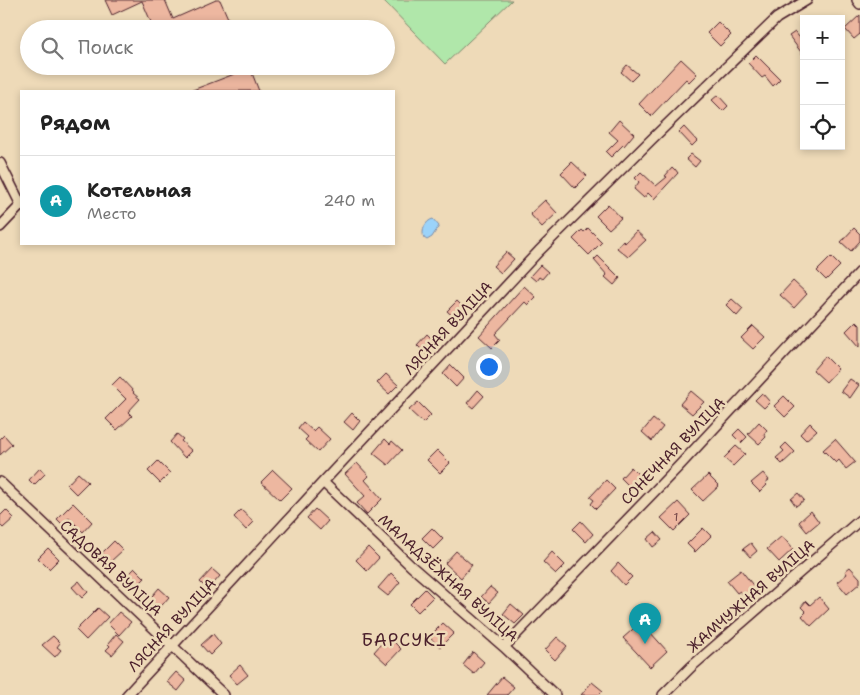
<!DOCTYPE html>
<html lang="ru">
<head>
<meta charset="utf-8">
<style>
  :root { --surface:#fff; --page:#f6f6f6; --text:#222; --muted:#767676; --line:#e0e0e0; --accent:#db2777 }
  body { margin:0; font-family:"Shantell Sans",sans-serif; background:var(--page); color:var(--text) }
  .controls { position:absolute; right:15px; top:15px; display:grid; overflow:hidden; border-radius:0px; box-shadow:0 2px 8px #0003 }
  .controls button { width:45px; height:45px; display:grid; place-items:center; padding:0; border:0; border-bottom:1px solid var(--line); background:var(--surface); color:var(--text); font:25px sans-serif }
  .you { position:absolute; left:488px; top:366px; width:18px; height:18px; margin:-12px; border:4px solid #fff; border-radius:50%; background:#1a73e8; box-shadow:0 0 0 8px #1a73e833 }
  .badge { display:grid; place-items:center; width:32px; height:32px; border-radius:50%; background:var(--accent); color:#fff; font-size:16px; font-weight:700 }
  .pin { position:absolute; translate:-50% -41px; filter:drop-shadow(0 1px 2px #0008) }
  .pin::after { content:''; position:absolute; top:26px; width:18px; height:15px; background:inherit; clip-path:polygon(0 0,100% 0,50% 100%) }
  .list { margin:0; padding:0; list-style:none }
  h2 { display:flex; justify-content:space-between; align-items:center; height:65px; margin:0; padding:0 20px; font-size:21px }
  h2 small { font-size:16px; font-weight:400; color:var(--muted) }
  .list li { display:grid; grid-template-columns:32px 1fr auto; gap:15px; align-items:center; box-sizing:border-box; height:90px; padding:0 20px; border-top:1px solid var(--line) }
  .list b { display:block; font-size:19px; white-space:nowrap }
  .list p { margin:0; font-size:16px; white-space:nowrap; color:var(--muted) }
  .list em { font-size:16px; font-style:normal; color:var(--muted) }
  .icon { flex:none; width:28px; height:28px; fill:none; stroke:currentColor; stroke-width:2; stroke-linecap:round; stroke-linejoin:round }
  .map { position:relative; flex:none; width:860px; height:695px; overflow:hidden }
  .search { position:absolute; background:var(--surface); box-shadow:0 2px 8px #0003; left:20px; top:20px; width:375px; height:55px; display:flex; align-items:center; gap:12px; box-sizing:border-box; padding:0 18px; border-radius:28px; color:var(--muted); font-size:19px }
  .panel { position:absolute; background:var(--surface); box-shadow:0 2px 8px #0003; left:20px; top:90px; width:375px; height:155px; border-radius:0px }
  .map>svg:first-child { display:block }
  .green { fill:#b0e7aa; stroke:#7d836a }
  .water { fill:#9bd3fa; stroke:#7b8ba7 }
  .building { fill:#edb7a0; stroke:#4a1f2b }
  .lines { fill:none; stroke-linecap:round; stroke-linejoin:round }
  .minor-casing { stroke:#4a1f2b; stroke-width:12 }
  .minor { stroke:#eedab8; stroke-width:9 }
  .labels { text-anchor:middle; dominant-baseline:central; stroke-width:5; stroke-linejoin:round; paint-order:stroke }
  .number-label { font-size:12px; fill:#734548 }
  .street-label { font-size:15px; fill:#4a1f2b; stroke:#eedab8 }
  .quarter-label { font-size:18px; letter-spacing:1px; fill:#4a1f2b; stroke:#eedab8 }
</style>
</head>
<body>
<div class="map">
<svg width="860" height="695" viewBox="0 0 860 695">
  <rect width="100%" height="100%" fill="#eedab8"/>
  <filter id="ink" filterUnits="userSpaceOnUse"><feTurbulence type="fractalNoise" baseFrequency=".02" numOctaves="2"/><feDisplacementMap in="SourceGraphic" scale="10" xChannelSelector="R" yChannelSelector="G"/><feConvolveMatrix kernelMatrix="1 2 1 2 8 2 1 2 1" color-interpolation-filters="sRGB"/></filter>
  <g filter="url(#ink)">
    <path class="green" d="M383,0H512L445,64Z"/>
    <path class="water" d="M433,219L439,226L432,237L427,240L424,238C421,231 425,221 433,219Z"/>
    <path class="building" d="M105,0H165L173,19L216,0H220L231,25L223,29H154L142,1L112,15Z
      M860,15V34L854,39L845,29Z
      M718,22L731,35L720,46L707,33Z
      M795,32L804,43V56L789,36Z
      M756,55L780,79L773,86L765,76L762,78L748,63Z
      M681,59L697,74L689,82L686,79L651,116L639,104Z
      M627,65L638,74L631,81L621,72Z
      M250,68L259,91H190Z
      M718,95L728,106L723,111L712,100Z
      M619,120L634,134L624,146L623,145L611,157L606,152L618,140L609,132Z
      M684,127L697,141L692,146L679,132Z
      M691,154L700,161L695,167L686,159Z
      M572,162L587,176L575,188L561,173Z
      M672,168L674,170L675,169L678,173L654,199L648,193L644,198L634,189L639,182L635,178L641,172L656,186L667,177L665,176Z
      M545,200L557,213L542,227L530,214Z
      M608,204L621,218L609,229L596,216Z
      M588,228L602,242L589,255L573,239L582,230L584,232Z
      M854,228L860,234V241L851,251L841,242Z
      M636,231L646,240L628,257L617,248L623,241L625,243Z
      M506,252L514,259L501,273L493,266Z
      M598,256L620,278L614,285L605,277L607,275L594,260Z
      M831,257L840,266L826,280L817,271Z
      M540,265L548,272L542,279L539,277L536,281L530,276Z
      M793,281L807,294L794,308L780,295Z
      M524,286L536,297L528,305L525,302L495,334L500,340L492,348L479,336Z
      M732,299L743,309L737,316L726,305Z
      M457,301L466,310L457,320L447,311Z
      M856,321L860,325V347L846,331Z
      M753,326L765,337L753,349L741,338Z
      M427,334L438,345L427,355L417,345Z
      M825,356L838,369L826,382L813,370Z
      M451,365L464,378L456,387L443,374Z
      M386,374L398,385L389,394L377,383Z
      M120,377L134,392L133,393L140,399L128,412L132,416L117,430L106,419L126,399L112,385Z
      M850,379L859,385L850,398L841,391Z
      M478,390L484,396L473,408L467,403Z
      M691,391L704,402L692,414L680,404Z
      M762,393L770,402L764,408L755,400Z
      M784,396L795,407L785,417L774,406Z
      M418,402L431,415L423,423L409,410Z
      M352,413L360,421L353,430L344,422Z
      M653,419L663,427L652,441L642,432Z
      M303,422L313,431L317,427L330,439L318,452L305,440L308,437L298,428Z
      M759,422L767,430L764,434L766,437L759,444L748,434Z
      M810,423L817,430L806,440L800,434Z
      M739,429L747,437L741,443L733,435Z
      M177,434L183,439L181,441L192,451L185,458L170,442Z
      M4,435L12,444L0,455V439Z
      M385,439L390,444L392,441L402,450L388,465L373,453Z
      M835,439L855,462L846,469L839,460L836,463L823,450Z
      M786,443L795,452L782,464L776,458L784,451L781,448Z
      M736,446L745,454L733,466L724,458Z
      M437,450L450,463L440,473L427,460Z
      M158,461L170,473L160,483L148,471Z
      M357,463L369,476L365,480L382,499L367,514L357,503L365,496L345,474Z
      M631,467L641,477L631,488L621,478Z
      M40,468L45,474L34,485L29,480Z
      M273,470L292,488L280,500L261,482Z
      M78,473L88,482L76,494L67,485Z
      M763,473L769,480L765,483L767,485L760,492L751,483Z
      M708,475L719,486L703,501L692,490Z
      M606,480L615,489L596,509L591,504L594,500L590,497Z
      M798,493L804,500L796,506L791,499Z
      M678,502L690,515L674,531L661,518Z
      M73,503L92,522L83,532L69,518L62,524L57,519Z
      M315,509L328,521L320,530L307,518Z
      M6,510L14,518L3,528L0,525V516Z
      M241,510L254,522L246,530L234,517Z
      M811,511L819,522L807,532L799,522Z
      M581,521L593,534L586,542L573,529Z
      M432,528L443,539L433,549L422,538Z
      M703,528L711,536L695,552L687,544Z
      M655,532L662,540L653,547L647,539Z
      M782,536L793,549L779,562L767,549Z
      M114,541L123,550L110,562L102,553Z
      M751,543L757,551L750,557L743,549Z
      M368,547L379,558L367,571L356,560Z
      M48,548L59,559L49,569L38,558Z
      M456,551L472,565L461,578L445,563Z
      M552,552L565,565L556,574L543,562Z
      M618,563L632,577L624,585L611,571Z
      M850,567L860,578V583L847,594L837,582L847,574L845,571Z
      M135,568L145,578L134,589L124,579Z
      M212,569L220,576L208,590L200,582Z
      M741,570L756,589L745,597L740,591L737,593L727,581Z
      M391,573L400,582L388,596L378,588Z
      M79,581L88,592L82,598L72,587Z
      M490,587L498,593L489,603L481,597Z
      M159,588L169,597L157,611L147,602Z
      M425,589L433,597L418,612L410,604Z
      M819,597L829,609L811,626L802,616L806,612L801,607L806,601L810,605Z
      M511,604L524,615L515,624L503,614Z
      M98,608L108,617L86,640L76,630Z
      M119,612L131,622L119,635L108,624Z
      M641,622L667,651L650,667L623,638Z
      M443,623L454,633L440,647L429,637Z
      M116,634L124,641L112,655L106,650L110,646L108,644Z
      M213,634L221,644L210,655L201,645Z
      M53,636L60,643L57,647L61,650L55,657L42,645Z
      M388,636L401,649L387,664L374,652Z
      M557,637L567,646L555,660L545,650Z
      M473,652L484,662L474,674L463,665Z
      M240,665L248,675L237,684L229,675Z
      M176,672L186,681L178,691L167,682Z
      M502,677L514,687L507,695H487Z
      M592,682L603,691L599,695H581Z"/>
    <g class="lines">
      <defs>
        <path id="minor" d="M857,0L860,4
          M0,163L21,205L0,227
          M0,482L224,695
          M323,482L411,566L504,647L555,695
          M504,647L679,466L860,272
          M127,695L323,482L539,251L652,139L777,18L807,0
          M663,695L691,667L860,520"/>
      </defs>
      <use href="#minor" class="minor-casing"/>
      <use href="#minor" class="minor"/>
    </g>
  </g>
  <g class="labels">
    <g class="number-label">
      <text x="676" y="517">1</text>
    </g>
    <g class="street-label">
      <text transform="translate(448 328) rotate(-47)">ЛЯСНАЯ ВУЛІЦА</text>
      <text transform="translate(673 451) rotate(-46)">СОНЕЧНАЯ ВУЛІЦА</text>
      <text transform="translate(111 568) rotate(43)">САДОВАЯ ВУЛІЦА</text>
      <text transform="translate(448 578) rotate(42)">МАЛАДЗЁЖНАЯ ВУЛІЦА</text>
      <text transform="translate(751 596) rotate(-41)">ЖАМЧУЖНАЯ ВУЛІЦА</text>
      <text transform="translate(172 625) rotate(-47)">ЛЯСНАЯ ВУЛІЦА</text>
    </g>
    <g class="quarter-label">
      <text x="404" y="640">БАРСУКІ</text>
    </g>
  </g>
</svg>
<div class="controls">
<button>+</button>
<button>−</button>
<button><svg class="icon" aria-label="locate" viewBox="0 0 24 24"><circle cx="12" cy="12" r="6"/><path d="M12 2v4M12 18v4M2 12h4M18 12h4"/></svg></button>
</div>
<div class="you"></div>
<div class="pin badge" style="left:645px;top:644px;background:#0f9aa8">A</div>
<div class="search"><svg class="icon" aria-label="search" viewBox="0 0 24 24"><circle cx="10" cy="10" r="6"/><path d="M15 15l6 6"/></svg>Поиск</div>
<section class="panel">
<h2>Рядом<small></small></h2>
<ul class="list">
<li><span class="badge" style="background:#0f9aa8">A</span><div><b>Котельная</b><p>Место</p></div><em>240 m</em></li>
</ul>
</section>
</div>
</body>
</html>
